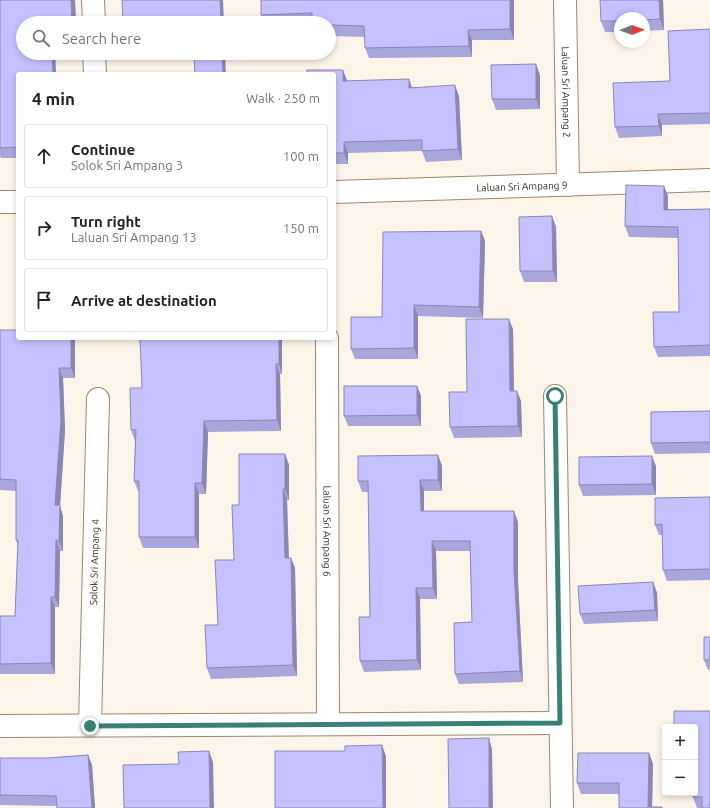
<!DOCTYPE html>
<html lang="en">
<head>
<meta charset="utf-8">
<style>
  :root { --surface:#fff; --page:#f2f2f2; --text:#202124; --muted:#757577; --line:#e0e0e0 }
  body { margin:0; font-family:Ubuntu,sans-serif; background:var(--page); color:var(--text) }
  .controls { position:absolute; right:12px; bottom:12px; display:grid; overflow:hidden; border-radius:4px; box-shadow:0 2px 6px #0003 }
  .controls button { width:36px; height:36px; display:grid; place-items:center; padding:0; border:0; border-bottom:1px solid var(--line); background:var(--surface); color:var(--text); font:20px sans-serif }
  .compass { position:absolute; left:614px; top:12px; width:36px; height:36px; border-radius:50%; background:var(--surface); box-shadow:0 2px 6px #0003; rotate:89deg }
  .stop { position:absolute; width:12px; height:12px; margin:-9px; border:3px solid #3a8077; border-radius:50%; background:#fff }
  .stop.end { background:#3a8077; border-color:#fff; box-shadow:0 1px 4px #0008 }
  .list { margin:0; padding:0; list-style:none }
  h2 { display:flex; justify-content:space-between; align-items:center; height:52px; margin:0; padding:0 16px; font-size:17px }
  h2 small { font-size:13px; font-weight:400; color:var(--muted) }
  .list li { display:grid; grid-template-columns:26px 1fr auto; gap:12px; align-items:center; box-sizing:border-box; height:64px; margin:0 8px 8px; padding:0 8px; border:1px solid var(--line); border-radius:4px }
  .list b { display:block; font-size:15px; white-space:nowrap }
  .list p { margin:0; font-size:13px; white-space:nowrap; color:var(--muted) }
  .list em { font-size:13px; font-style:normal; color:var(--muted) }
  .icon { flex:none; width:22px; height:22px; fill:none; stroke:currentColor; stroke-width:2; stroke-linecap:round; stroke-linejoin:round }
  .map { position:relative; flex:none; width:710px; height:808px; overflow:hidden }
  .search { position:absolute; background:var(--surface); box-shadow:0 2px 6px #0003; left:16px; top:16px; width:320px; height:44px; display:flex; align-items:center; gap:10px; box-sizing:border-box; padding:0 14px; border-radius:22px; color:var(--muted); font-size:15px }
  .panel { position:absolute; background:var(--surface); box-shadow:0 2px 6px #0003; left:16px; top:72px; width:320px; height:268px; border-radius:4px }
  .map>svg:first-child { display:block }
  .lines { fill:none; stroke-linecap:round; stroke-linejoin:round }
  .minor-casing { stroke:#9b886d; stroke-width:24 }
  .minor { stroke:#fff; stroke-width:22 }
  .wall { fill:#a9a6db }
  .shaded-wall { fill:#8a87b2 }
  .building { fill:#c5c1ff; stroke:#8a87b2 }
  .route { stroke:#3a8077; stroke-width:5 }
  .labels { text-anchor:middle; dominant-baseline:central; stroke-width:3.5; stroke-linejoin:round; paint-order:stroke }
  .street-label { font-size:10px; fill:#322a1f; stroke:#fdf4e9 }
</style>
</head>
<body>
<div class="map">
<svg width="710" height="808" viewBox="0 0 710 808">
  <rect width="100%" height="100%" fill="#fdf4e9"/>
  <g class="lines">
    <defs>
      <g id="minor">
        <path d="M93,0L94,23"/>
        <path id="s1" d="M565,0L568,185"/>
        <path d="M94,53L95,74"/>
        <path id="s2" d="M334,192L710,180"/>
        <path d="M0,202H18"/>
        <path id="s3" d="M327,338L328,724"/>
        <path d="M555,396L562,808"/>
        <path id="s4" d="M90,725L98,399"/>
        <path d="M0,726L560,723"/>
      </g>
    </defs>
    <use href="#minor" class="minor-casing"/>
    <use href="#minor" class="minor"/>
  </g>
  <path class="wall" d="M0,0H75L76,23H23V53H55L56,74H18V158H1L0,156Z
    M261,0H514V40H472V57L369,58L365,48V37L329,36V23H264L261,15Z
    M663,0L664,30L644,31V18H620V32H605L601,21Z
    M710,29V124L662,125V136L619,138L615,127L670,81Z
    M126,53H225L194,61L192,56L128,59Z
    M334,74L347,81L412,87L459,96L462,160L426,162L422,151L348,153V164H334Z
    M540,75V109L496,110L492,99Z
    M664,186L668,196V209H710V356L658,357L654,347L679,312L678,238L629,237L625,226Z
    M552,216L556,227L557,282H524L520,271Z
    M481,231L485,241L483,318L418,316V359H355L351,349L382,317Z
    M513,329L514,391L521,401L522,437L454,438L450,427L467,392Z
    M0,330L18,338H75V378H63L65,430L60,506L63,516V551H60L59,607H55V674H0V616H15L18,546L16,540V491L0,490Z
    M169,338H282V374H280L281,431L208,432L206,494H199V548H143L139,537V491H138L134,481L135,441L131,430L142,388Z
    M417,386L421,396V426H348L344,416Z
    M710,411V453L655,454L651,443Z
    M285,454L289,465V500H287L289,558H291L295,568L297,676L211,679L207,668L234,560L239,505Z
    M438,455L442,466V491H424V511L518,522V581L523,682L459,684L455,674L472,622L470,551H436L437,599H420L421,670L364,672L360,661L370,617L368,492H362L358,481Z
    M656,466V495L583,496L579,485Z
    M710,497V580L667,581L663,570L662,535H659L655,525Z
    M653,582L657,593L658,621L584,624L580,614Z
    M710,637V670H708L704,660Z
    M710,711V808H697L693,797Z
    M649,753L653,764L652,807H662L663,808H619V794H581L577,783Z
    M88,755L92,765L95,808H57V806L0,805V758H47Z"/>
  <path class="shaded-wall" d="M71,0H75L76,23H72Z
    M220,0H223L224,23H221Z
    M510,0H514V40L510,29Z
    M659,0H663L664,30L660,19Z
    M468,30L472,40V57L469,46Z
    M52,53H55L56,74H53Z
    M222,53H225L226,74H223Z
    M536,64L540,75V109L536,99Z
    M343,70L347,80V92L343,81Z
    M409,79L413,90L409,88Z
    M455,85L459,96L462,160L458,149Z
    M658,114L662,125V136L659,126Z
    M344,142L348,153V164L344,153Z
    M664,186L668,196L667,220L664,210Z
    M552,216L556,227L557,282L553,271Z
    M481,231L485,241L483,318L479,307Z
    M414,305L418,316V359L414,348Z
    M509,319L513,329L514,402L510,391Z
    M71,338H75V378L71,368Z
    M279,338H282V374L279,364Z
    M276,364L280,374L281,431L277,420Z
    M59,368L63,378L65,430L60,506L63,516V551L59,541L55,505Z
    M417,386L421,396V426L417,415Z
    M517,391L521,401L522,437L518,426Z
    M204,421L208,432L206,494L202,483Z
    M285,454L289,465V500L285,489Z
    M438,455L442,466V491L438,480Z
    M652,456L656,466V495L652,484Z
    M420,480L424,491V522L421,511Z
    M195,483L199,494V548L195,537Z
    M283,489L287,500L289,569L285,558Z
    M514,511L518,522V581L523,682L520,671L514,571Z
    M56,540L60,551L59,607L55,597Z
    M432,541L436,551L437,599L433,588Z
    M291,558L295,568L297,676L293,665Z
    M653,582L657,593L658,621L655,610Z
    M416,588L420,599L421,670L417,660Z
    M51,597L55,607V674L51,663Z
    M489,738L492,749L493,808H489Z
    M382,745L386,756V808H383Z
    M209,751L213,762L214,808H210Z
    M649,753L653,764L652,808L648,807Z
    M88,755L92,765L95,808H92Z"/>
  <path class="building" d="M0,0H71L72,23H23V53H52L53,74H18V147L0,148Z
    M122,0H220L221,23H123Z
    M261,0H510V29L468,30L469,46L365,48L364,26L329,25V23H312V13L261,15Z
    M600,0H659L660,19L644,20V18H620V21H601Z
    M710,29V113L658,114L659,126L615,127L613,83L670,81L668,31Z
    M192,53H222L223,74H195L194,55H192Z
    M536,64V99H492L491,65Z
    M307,70H343V81L409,79V88L455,85L458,149L422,151V140L344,142V153H334V74H307Z
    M626,185L664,186V210L710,209V345L654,347L653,312H679L678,227L625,226Z
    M552,216L553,271H520L519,217Z
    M481,231L479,307L414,305V348L351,349V317H382L383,232Z
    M466,319H509L510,391H517L518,426L450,427L449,392H467Z
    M0,330H18V338H71V368H59L61,419L55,505H60L59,541L56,540L55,597H51V663L0,664V616H15L18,540H16V480L0,479Z
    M169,338H279V364H276L277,420L204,421L202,483H195V537H139V481H134L136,430H131L130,388H142L140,339Z
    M344,386H417V415L344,416Z
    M710,411V442L651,443V412Z
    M239,454H285V489H283L285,558H291L293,665L207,668L205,625H218L215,560H234L232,505H239Z
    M438,455V480H420L421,511H514V571L520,671L455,674L454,623L472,622L470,541H432L433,588H416L417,660L360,661L359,617H370L368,481H358V456Z
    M652,456V484L579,485V457Z
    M710,497V569L663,570L662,524L655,525V498Z
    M653,582L655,610L580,614L578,586Z
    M704,637H710V660H704Z
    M674,711H710V808H702V797H693V793H695V727H674Z
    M489,738V808H449L448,739Z
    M382,745L383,808H275V751H345V746Z
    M209,751L210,808H124L123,765L179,764L178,752Z
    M578,753H649L648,807H662V808H619V783H577Z
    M88,755L92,808H57L56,796L0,795V758H47Z"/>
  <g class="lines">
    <path class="route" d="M90,726L560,723L555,396"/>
  </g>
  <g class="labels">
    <g class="street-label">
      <text stroke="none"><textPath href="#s1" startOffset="92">Laluan Sri Ampang 2</textPath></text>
      <text stroke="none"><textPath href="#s2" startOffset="188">Laluan Sri Ampang 9</textPath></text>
      <text stroke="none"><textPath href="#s3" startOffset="193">Laluan Sri Ampang 6</textPath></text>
      <text stroke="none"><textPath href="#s4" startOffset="163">Solok Sri Ampang 4</textPath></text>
    </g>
  </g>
</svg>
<div class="controls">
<button>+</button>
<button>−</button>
</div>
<svg class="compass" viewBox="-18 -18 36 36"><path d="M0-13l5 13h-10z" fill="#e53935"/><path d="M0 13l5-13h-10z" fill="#757577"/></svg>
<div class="stop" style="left:555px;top:396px"></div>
<div class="stop end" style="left:90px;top:726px"></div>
<div class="search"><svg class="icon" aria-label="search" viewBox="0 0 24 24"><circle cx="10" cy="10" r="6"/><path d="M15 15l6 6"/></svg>Search here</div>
<section class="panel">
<h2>4 min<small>Walk · 250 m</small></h2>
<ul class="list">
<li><svg class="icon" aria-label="ahead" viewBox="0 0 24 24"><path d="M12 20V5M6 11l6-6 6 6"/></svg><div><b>Continue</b><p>Solok Sri Ampang 3</p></div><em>100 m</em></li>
<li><svg class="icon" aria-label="right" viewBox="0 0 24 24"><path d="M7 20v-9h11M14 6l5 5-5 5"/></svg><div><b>Turn right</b><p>Laluan Sri Ampang 13</p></div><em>150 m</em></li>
<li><svg class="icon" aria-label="arrive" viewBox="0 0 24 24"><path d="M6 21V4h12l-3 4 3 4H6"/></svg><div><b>Arrive at destination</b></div></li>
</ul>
</section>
</div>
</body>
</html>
